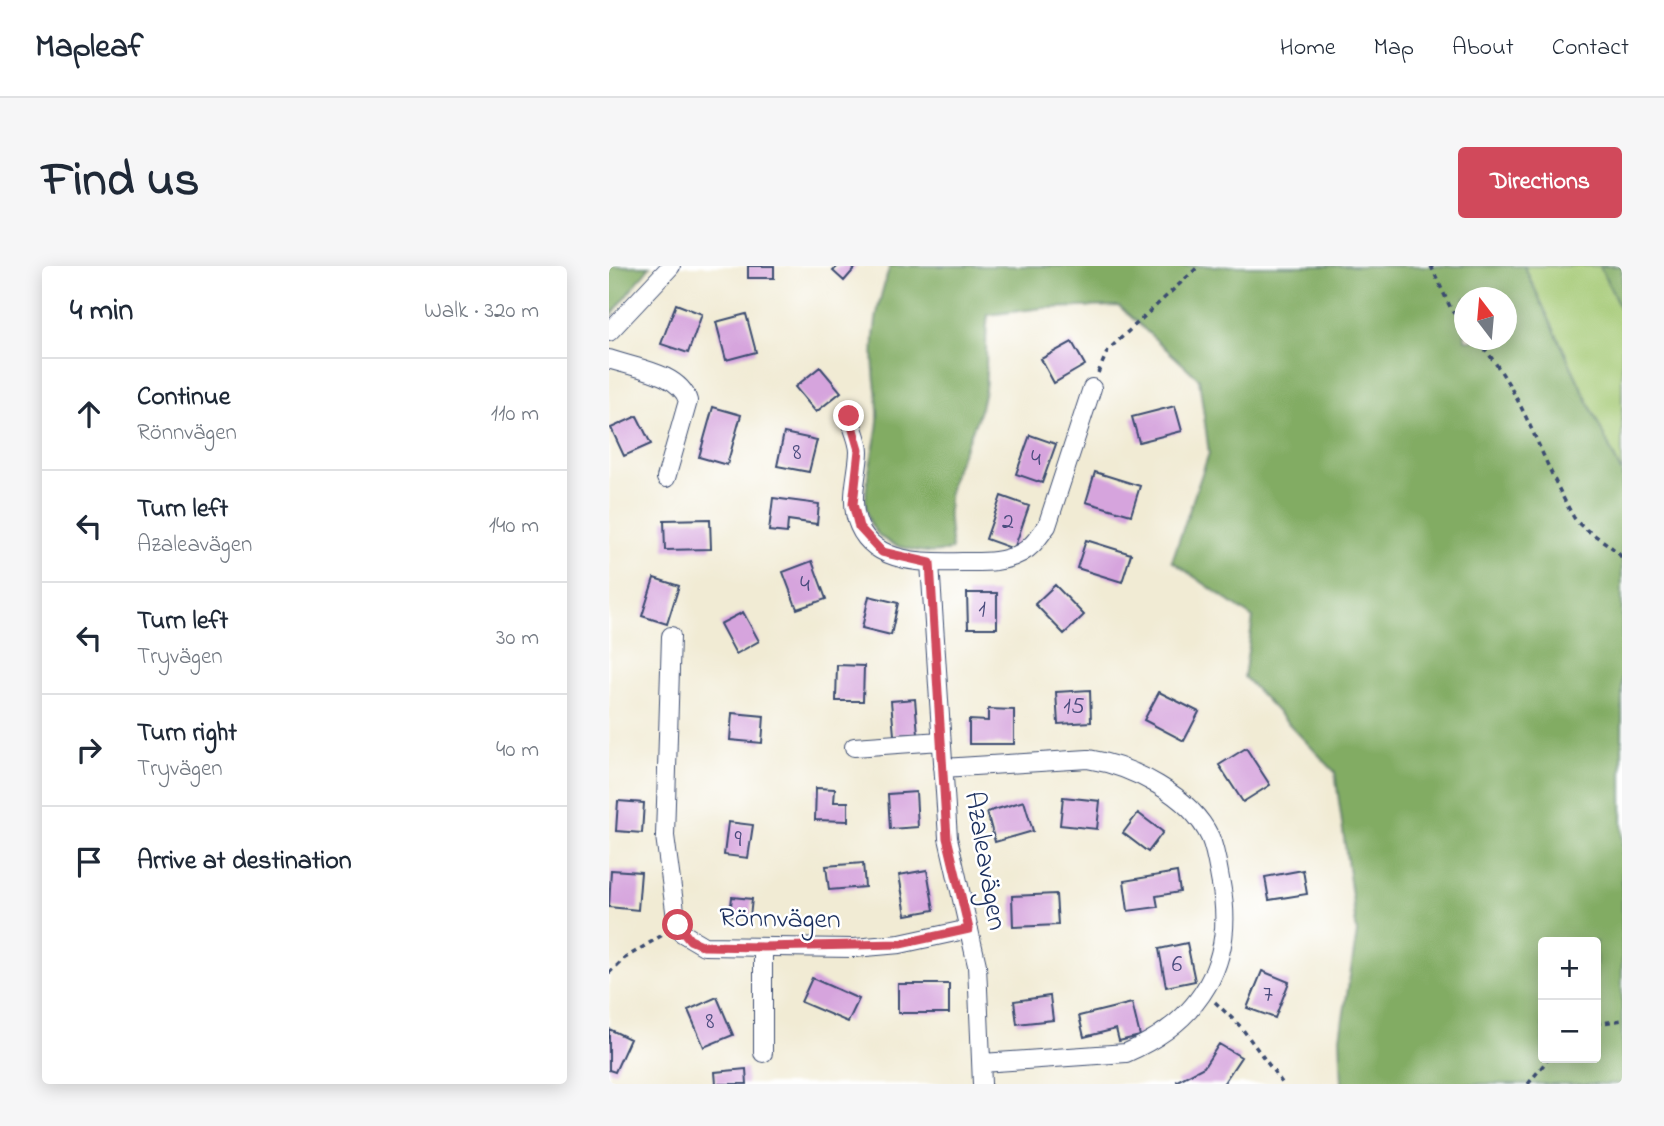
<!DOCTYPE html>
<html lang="en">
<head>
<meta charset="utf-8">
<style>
  :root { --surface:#fff; --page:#f6f6f7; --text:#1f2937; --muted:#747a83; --line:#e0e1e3; --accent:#d1495b }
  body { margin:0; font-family:"Indie Flower",sans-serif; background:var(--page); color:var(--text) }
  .controls { position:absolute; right:21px; bottom:21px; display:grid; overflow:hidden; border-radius:7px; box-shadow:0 4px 18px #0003 }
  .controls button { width:63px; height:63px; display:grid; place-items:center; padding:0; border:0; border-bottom:2px solid var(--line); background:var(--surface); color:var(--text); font:35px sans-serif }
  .compass { position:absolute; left:845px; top:21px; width:63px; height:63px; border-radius:50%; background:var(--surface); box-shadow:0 4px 18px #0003; rotate:344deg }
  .stop { position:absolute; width:21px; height:21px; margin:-16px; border:5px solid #d1495b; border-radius:50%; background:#fff }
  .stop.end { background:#d1495b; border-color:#fff; box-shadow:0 2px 7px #0008 }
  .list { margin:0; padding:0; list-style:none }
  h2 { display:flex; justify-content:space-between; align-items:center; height:91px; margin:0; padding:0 28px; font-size:30px }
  h2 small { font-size:23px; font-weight:400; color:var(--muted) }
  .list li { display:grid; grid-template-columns:46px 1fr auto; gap:21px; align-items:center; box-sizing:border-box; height:112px; padding:0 28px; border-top:2px solid var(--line) }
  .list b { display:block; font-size:26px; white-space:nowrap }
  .list p { margin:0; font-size:23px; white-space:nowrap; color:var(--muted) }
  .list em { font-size:23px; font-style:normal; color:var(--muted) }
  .icon { flex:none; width:38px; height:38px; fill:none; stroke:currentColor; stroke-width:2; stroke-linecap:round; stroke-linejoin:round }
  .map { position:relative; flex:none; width:1013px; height:818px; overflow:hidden; border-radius:7px }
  header { display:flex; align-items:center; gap:42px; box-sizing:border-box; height:98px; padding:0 35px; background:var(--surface); border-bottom:2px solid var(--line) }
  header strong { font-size:33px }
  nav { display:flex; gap:38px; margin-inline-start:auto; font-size:24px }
  .intro { display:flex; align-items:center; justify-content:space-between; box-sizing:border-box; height:168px; padding:0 42px }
  h1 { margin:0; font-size:49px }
  .button { padding:18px 32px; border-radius:7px; background:var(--accent); color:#fff; font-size:24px; font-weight:700 }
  main { display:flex; gap:42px; padding:0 42px }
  aside { flex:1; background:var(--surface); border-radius:7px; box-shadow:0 4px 18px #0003 }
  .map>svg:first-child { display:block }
  .green { fill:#a3c872; stroke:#5f7c68; stroke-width:2 }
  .forest { fill:#82ac64; stroke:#4e6e61; stroke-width:2; fill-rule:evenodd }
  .building { fill:#d6a4dd }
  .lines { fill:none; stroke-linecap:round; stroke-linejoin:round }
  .minor-casing { stroke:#3b4b70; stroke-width:20 }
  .path { stroke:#3b4b70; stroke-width:3.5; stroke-dasharray:5 5; stroke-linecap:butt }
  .minor { stroke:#fff; stroke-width:18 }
  .route { stroke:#d1495b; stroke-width:9 }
  .labels { text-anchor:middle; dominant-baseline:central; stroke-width:5; stroke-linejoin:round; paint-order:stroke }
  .number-label { font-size:24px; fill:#4a4c7e }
  .street-label { font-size:28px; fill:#1b2f5e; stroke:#fff }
</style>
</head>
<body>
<header>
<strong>Mapleaf</strong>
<nav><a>Home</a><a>Map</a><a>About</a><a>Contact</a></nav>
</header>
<div class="intro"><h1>Find us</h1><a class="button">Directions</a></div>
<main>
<aside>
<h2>4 min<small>Walk · 320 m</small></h2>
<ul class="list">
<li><svg class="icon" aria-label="ahead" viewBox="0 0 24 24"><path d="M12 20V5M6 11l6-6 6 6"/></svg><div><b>Continue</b><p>Rönnvägen</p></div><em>110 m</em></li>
<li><svg class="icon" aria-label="left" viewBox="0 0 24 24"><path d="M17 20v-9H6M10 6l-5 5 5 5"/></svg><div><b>Turn left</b><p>Azaleavägen</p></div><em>140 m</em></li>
<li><svg class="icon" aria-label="left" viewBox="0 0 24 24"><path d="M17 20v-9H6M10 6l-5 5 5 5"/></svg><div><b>Turn left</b><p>Tryvägen</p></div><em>30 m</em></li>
<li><svg class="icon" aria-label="right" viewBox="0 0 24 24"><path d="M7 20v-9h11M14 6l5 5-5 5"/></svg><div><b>Turn right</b><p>Tryvägen</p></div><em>40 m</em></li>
<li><svg class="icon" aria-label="arrive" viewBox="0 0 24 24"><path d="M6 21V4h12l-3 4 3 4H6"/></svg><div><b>Arrive at destination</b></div></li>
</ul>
</aside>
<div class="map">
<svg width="1013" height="818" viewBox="0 0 1013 818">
  <rect width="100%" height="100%" fill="#fff"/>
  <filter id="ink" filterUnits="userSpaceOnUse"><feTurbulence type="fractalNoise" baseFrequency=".0143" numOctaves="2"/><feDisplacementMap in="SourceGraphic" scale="14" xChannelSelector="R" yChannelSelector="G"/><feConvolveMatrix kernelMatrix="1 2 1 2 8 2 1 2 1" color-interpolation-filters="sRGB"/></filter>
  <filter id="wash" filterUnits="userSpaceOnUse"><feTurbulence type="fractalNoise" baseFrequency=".00686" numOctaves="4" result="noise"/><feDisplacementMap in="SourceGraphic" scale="28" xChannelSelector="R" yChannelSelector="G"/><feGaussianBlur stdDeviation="1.57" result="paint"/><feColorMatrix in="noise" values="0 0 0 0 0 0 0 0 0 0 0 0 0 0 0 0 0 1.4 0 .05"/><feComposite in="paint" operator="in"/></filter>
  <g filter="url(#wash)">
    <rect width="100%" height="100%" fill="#f1ebd4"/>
    <path class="green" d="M915,0H991L1013,47V208Z"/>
    <path class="forest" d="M0,0H41L0,52Z
      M281,0H915L1013,208V818H733L731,771L748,667L726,506L635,411L644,352L563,295L600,187L590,113L510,40L434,42L379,49C375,73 379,99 376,123C371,156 352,184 343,214C337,238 340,260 343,283C327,289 312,286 296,282C231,267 266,199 269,154C270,138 266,121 265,105C262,68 269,35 281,0ZM856,32H898V74H856ZM987,676V792H934V676Z
      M991,0H1013V47Z"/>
    <g id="blocks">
      <path class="building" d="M139,0H165V12H139Z
        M229,0H248L235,15L224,5Z
        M67,38L93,48L79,87L52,78Z
        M137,48L147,86L117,94L107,56Z
        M463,76L476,99L445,117L432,93Z
        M211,101L232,126L207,146L186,121Z
        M566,140L573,165L530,176L523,151Z
        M104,141L132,149L118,199L90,191Z
        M28,150L42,178L15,190L2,162Z
        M175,167L208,174L200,206L168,200Z
        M421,169L447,178L433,217L407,208Z
        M486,206L531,220L522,249L477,236Z
        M392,230L420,240L405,283L377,273Z
        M164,232L210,238L208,258L179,254L178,267L160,265Z
        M101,253L102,283L56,284L55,254Z
        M477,274L522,288L513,316L468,302Z
        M203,295L217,333L188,343L174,306Z
        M45,312L70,320L58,358L33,350Z
        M446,319L475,349L455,368L426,338Z
        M358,327H388V362H359Z
        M260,330L289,337L282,369L253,362Z
        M134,346L150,375L127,388L111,358Z
        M228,399L255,400L254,435H227Z
        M481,424L482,456L449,458L447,426Z
        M550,426L590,446L575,475L535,454Z
        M306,433L309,468L285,469L282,435Z
        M379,443L405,444V478H360V454L379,455Z
        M123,447L155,450L153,477L121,474Z
        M637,482L661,519L634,536L610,499Z
        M207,522L226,523L225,536H239V555L206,554Z
        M307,526L309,561L281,563L279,528Z
        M454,531L491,535L488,563L451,559Z
        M9,535L35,537L33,567L7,565Z
        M415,535L424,565L386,576L378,546Z
        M529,547L554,566L539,586L514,567Z
        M119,556L144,559L139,592L115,589Z
        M254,597L256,621L220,624L217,600Z
        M2,604L32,606L29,644L0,641Z
        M318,604L325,644L297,649L290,609Z
        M694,604L698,628L660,634L656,611Z
        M568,606L571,626L547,630L549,641L519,645L515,615Z
        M447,628L449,659L404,661L403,630Z
        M123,631L143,633L141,651L121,649Z
        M578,677L586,715L557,721L550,683Z
        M653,705L680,716L666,752L638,742Z
        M203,712L250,733L239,756L192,736Z
        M289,718H340V747H289Z
        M441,730L444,754L408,758L405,735Z
        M108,731L124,769L95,781L79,744Z
        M523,737L531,770L510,775L507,763L475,771L470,750Z
        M0,763L21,773L6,806L0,804Z
        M610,778L632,791L614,818H569L568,815L595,801Z
        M137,803L138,818H107L106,806Z"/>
    </g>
  </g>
  <g filter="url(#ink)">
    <use href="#blocks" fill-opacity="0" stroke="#3b4b70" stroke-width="2"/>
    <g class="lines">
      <defs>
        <path id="minor" d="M0,66L62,0
          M0,93C26,102 71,107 79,135L57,212
          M240,150C243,161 250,175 250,186C249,211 239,235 250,260C267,299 319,297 355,296C375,296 394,297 412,287C424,281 430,270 438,260L483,122
          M321,297L339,572L368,699L373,818
          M62,370L56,570L67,652L73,667L95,680L245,682L291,678L360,663
          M245,481L332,475
          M334,502L479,493C523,500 581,529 601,571C607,585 609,603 612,618C627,697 591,755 517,787L373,797
          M154,787V681"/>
      </defs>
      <use href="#minor" class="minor-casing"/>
      <path class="path" d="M822,0L843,45L856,59
        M868,74C914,125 931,192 964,250C972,265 1001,275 1013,292
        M489,107L499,84L590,0
        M0,707L16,692L55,668
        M606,736L632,761L674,818
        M987,758L1013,754
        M919,818L940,792"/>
      <use href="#minor" class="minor"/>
    </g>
  </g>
  <g class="lines" filter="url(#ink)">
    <path class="route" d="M69,659L81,674L95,680L154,681L291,678L360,663L338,572L321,297L273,286L250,261L244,238L250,184L240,150"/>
  </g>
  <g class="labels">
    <g class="number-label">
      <text x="188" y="187">8</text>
      <text x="427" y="193">4</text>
      <text x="399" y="256">2</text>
      <text x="196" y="319">4</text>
      <text x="373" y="344">1</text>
      <text x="465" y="441">15</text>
      <text x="129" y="574">9</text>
      <text x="568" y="699">6</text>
      <text x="659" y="729">7</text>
      <text x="101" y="756">8</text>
    </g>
    <g class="street-label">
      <text transform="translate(375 595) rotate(80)">Azaleavägen</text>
      <text transform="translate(171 654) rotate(1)">Rönnvägen</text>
    </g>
  </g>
</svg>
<div class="controls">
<button>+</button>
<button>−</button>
</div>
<svg class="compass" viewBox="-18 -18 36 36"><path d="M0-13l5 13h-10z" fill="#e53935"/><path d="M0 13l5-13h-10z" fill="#747a83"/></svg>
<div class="stop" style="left:69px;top:659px"></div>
<div class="stop end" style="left:240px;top:150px"></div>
</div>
</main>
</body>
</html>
